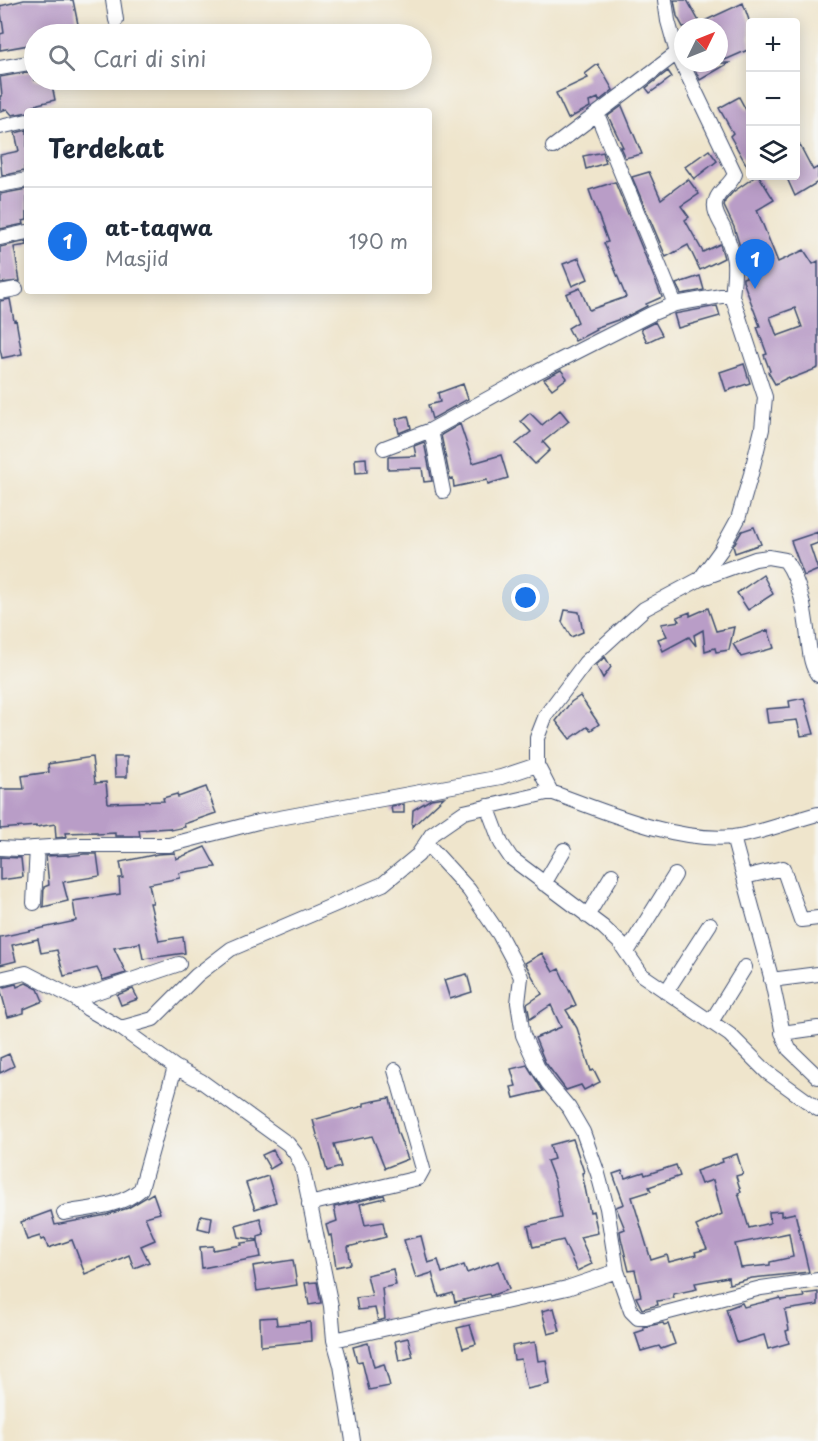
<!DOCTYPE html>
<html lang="id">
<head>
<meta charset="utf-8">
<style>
  :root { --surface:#fff; --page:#f6f6f7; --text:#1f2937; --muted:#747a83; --line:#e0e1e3; --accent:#1a73e8 }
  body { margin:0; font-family:"Playpen Sans",sans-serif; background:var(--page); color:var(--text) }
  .controls { position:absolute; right:18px; top:18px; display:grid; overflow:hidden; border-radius:6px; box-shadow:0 3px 15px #0003 }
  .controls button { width:54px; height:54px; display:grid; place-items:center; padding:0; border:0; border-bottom:2px solid var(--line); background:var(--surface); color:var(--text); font:30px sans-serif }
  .compass { position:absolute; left:674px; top:18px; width:54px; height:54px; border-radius:50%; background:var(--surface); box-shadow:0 3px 15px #0003; rotate:47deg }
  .you { position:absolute; left:526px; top:598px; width:21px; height:21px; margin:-15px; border:4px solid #fff; border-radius:50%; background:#1a73e8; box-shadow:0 0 0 9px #1a73e833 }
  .badge { display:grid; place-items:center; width:39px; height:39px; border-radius:50%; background:var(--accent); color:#fff; font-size:20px; font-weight:700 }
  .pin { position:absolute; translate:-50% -50px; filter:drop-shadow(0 2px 3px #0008) }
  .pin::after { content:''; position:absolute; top:32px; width:21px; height:18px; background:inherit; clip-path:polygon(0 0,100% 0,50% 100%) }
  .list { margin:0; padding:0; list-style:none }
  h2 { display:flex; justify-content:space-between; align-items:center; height:78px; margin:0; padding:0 24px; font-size:26px }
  h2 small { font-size:20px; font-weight:400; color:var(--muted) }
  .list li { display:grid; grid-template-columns:39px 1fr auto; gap:18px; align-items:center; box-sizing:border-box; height:108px; padding:0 24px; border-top:2px solid var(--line) }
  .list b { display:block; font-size:22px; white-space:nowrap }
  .list p { margin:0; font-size:20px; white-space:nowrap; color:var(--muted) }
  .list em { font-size:20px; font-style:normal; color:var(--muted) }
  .icon { flex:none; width:33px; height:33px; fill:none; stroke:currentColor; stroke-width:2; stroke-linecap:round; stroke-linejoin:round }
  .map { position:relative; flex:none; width:818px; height:1441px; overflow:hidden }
  .search { position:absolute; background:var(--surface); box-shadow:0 3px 15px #0003; left:24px; top:24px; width:408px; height:66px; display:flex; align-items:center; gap:15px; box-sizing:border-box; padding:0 21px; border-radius:33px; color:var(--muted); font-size:22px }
  .panel { position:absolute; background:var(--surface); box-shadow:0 3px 15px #0003; left:24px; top:108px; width:408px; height:186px; border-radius:6px }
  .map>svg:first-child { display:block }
  .building { fill:#b99dc7; fill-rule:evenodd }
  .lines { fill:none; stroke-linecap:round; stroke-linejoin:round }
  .minor-casing { stroke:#3b4a6e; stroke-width:16 }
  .minor { stroke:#fff; stroke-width:14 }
</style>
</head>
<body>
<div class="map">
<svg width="818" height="1441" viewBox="0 0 818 1441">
  <rect width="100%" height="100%" fill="#f6f6f2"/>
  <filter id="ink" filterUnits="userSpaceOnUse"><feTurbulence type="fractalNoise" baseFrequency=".0167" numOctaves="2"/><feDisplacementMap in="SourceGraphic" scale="12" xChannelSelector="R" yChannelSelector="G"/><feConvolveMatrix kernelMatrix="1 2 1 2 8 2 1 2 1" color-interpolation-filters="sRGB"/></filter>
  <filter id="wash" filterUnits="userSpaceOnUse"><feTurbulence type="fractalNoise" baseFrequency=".008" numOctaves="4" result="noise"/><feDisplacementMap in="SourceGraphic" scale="24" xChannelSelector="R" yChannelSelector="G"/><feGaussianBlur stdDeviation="1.35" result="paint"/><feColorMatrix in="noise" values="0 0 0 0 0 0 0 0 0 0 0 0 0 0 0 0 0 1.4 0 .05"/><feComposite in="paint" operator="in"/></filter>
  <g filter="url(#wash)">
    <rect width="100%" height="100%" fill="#efe5cc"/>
    <g id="blocks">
      <path class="building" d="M24,0H73L80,34H34V44L0,50V34L4,33L0,6Z
        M674,0H687L700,23L743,3L750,23V49L725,60L719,45V27H683L677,16Z
        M692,63H729L700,80Z
        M598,64L613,90L599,101L598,98L589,102L590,107L568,119L556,93L588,78L585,74Z
        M34,71V80H51L55,100L38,104L34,106V111L12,115L7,109L0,111V96H2L0,77Z
        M668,71L672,77L650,93L646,88Z
        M739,97L746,110L750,108V171L730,136L733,133L719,108Z
        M622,106L642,154L625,158L620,147H623L608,116Z
        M27,130V166L24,167V171L2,176L0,155L19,151L15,133Z
        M795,136L813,170L818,167V182L795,196L786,176H795Z
        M709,150L717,161L694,179L685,167Z
        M603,152L606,163L586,169L583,156Z
        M649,172L661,199L688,179L699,194L681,206L689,217L685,220L703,252L720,244L724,258L700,270L688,245L666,257L632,177Z
        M756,176H759L774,200L757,210L778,262L804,250L813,264L818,261V368L790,379L789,377L775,384L768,372L770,371L764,355L767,354L757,327L760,326L743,281V278L749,276L734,227L724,206L725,201L733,192ZM795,308L802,327L777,336L770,317Z
        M615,182L662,297L646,304L647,306L626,317L595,328L596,330L575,341L568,328L578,322L566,294L580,288L589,310L626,297L604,243L608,242L589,190Z
        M27,189V220L23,221L24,224L0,229V194Z
        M27,241V245L14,247L20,281L0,283V247Z
        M579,258L588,279L572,286L563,264Z
        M700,276L704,290L681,294L676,284Z
        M10,299L14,321L16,320L22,354L2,358L0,349V301Z
        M717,306L720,316L678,328L674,314Z
        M655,322L662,335L647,342L641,329Z
        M744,364L750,383L726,391L720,372Z
        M561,370L567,378L552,389L544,379Z
        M463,384L468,399L432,419L428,405L440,402L438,393Z
        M560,410L569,421L543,442L550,450L535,464L516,444L531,432L521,421L530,413L542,425Z
        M408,416L411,428L399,433L396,419Z
        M460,424L473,463L501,455L508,478L488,484L487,480L454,487L453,478L450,479L441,435Z
        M424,442L432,481L424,482L422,468L388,469V457L416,456L414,446Z
        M366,458L367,472L356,473L355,459Z
        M754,527L761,544L735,553L733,546L742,531Z
        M818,532V543L810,546L818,570L804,576L791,541Z
        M763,575L773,594L748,610L737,593Z
        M708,608L716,631L734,627L729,650L716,652L715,648L705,651L703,630L694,635L696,646L689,637L663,651L658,639L667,636L661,624L680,621L677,617L690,612V616Z
        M565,610L579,612L583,632L571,637L562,622Z
        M768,630L774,648L741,657L733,644Z
        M605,657L611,667L603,678L596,665Z
        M580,696L599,724L591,730L587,727L570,739L556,721L571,702Z
        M804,698L814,734L801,736L797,720L768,723L766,709L790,707L789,701Z
        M92,757L95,783L106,782L108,803L164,801L163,798L177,794L178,797L206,787L216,813L184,824L185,827L171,830L170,828L139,830L140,836H115V833L97,834V832L65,833L66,837L56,838L55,824L36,827V826L0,829V789H24L22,776L49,772L48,764Z
        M114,757H127V777H115Z
        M444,797L412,827L413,810L431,799Z
        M404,804V813H392L391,806Z
        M205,847L216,867L179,873L180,878L149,884L153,903H150L159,941L183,937L185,953L143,959L140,943L114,948L126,973L103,980L97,968L64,976L57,950L41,953L38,939L12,945L16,961L0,965V937L76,921L73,901L120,894L119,878H123L120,862L158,854L175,853L176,859Z
        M84,854H97L100,876L63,882L68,901L43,907L44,887L49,885L46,856L68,855V856Z
        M0,857L21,858L23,877L0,880Z
        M542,953L553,972L559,969L576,1005L566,1010L577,1028L591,1071L594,1070L600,1082L584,1090L581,1085L566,1090L545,1062L535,1038L561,1027L551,1005L530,1019L527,1004L542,994L525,963Z
        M467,974L472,992L450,999L444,980Z
        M26,983L38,989L43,1001L24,1009V1013L8,1017L0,988L16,984L17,987Z
        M133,989L138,999L121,1005L117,995Z
        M9,1054L14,1066L0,1073V1058Z
        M527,1065L543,1091L514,1098L511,1087L516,1086L511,1069Z
        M390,1098L397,1131L408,1159L385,1168L372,1136L334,1144L341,1167L327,1171L313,1120L364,1106V1103Z
        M573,1139L584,1172L582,1173L590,1212L593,1211L598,1233L580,1237L592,1264L577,1271L563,1240L533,1247L528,1226L561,1218L555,1182L547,1161L554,1159L550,1145Z
        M273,1150L280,1163L270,1169L262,1155Z
        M737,1154L743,1174L736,1176L741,1192L738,1193L749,1228L770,1223L769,1212L781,1211V1216L795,1213L809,1272L752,1278L729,1284L728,1277L695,1283L697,1289L673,1294L674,1298L657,1301L658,1305L642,1309L636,1297L641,1296L635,1270L629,1271L621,1238L620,1231L625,1229L616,1207L624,1204L613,1174L622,1171L625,1178L644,1172L645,1175L676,1165L680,1176L649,1187L651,1191L632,1197L651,1260L667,1255L669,1262L696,1255L695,1252L707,1249L696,1226L722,1214L713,1180L701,1184L696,1171L723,1162L722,1159ZM789,1233L793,1257L770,1262V1265L741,1268L735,1244Z
        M268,1176L276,1202L255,1209L246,1183Z
        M153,1193L160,1213L145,1217L155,1240L141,1246L149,1262L134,1268L129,1255L85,1274L72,1240L48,1248L45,1239L41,1240L40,1236L27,1240L21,1222L51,1211L55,1225L106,1215L128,1208Z
        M384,1195L385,1198L360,1204L365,1225L383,1222L386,1237L348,1247L351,1264L336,1267L331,1235L329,1236L326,1225L337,1221L334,1207Z
        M201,1215L212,1217L210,1231L198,1228Z
        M260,1218L264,1234L258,1236V1240L239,1237L236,1225Z
        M421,1236L428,1263L438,1260L442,1273L464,1265L467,1273L499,1261L509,1289L493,1295L490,1296L489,1294L455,1302L453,1293L439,1297L432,1273L416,1278L404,1240Z
        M258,1241L261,1257L202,1268L200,1247L213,1246V1250L242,1245L241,1243Z
        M293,1260L297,1285L257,1291L253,1266Z
        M393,1269L396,1285L382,1288L385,1319L378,1321L375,1308L358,1310L356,1298L372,1296L367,1275Z
        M317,1282L321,1303L309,1305L305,1283Z
        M818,1292V1305L785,1310L789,1330L786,1331L789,1343L768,1349L764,1335L737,1343L726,1309L742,1303L744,1307L780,1298L781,1300L804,1297L803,1294Z
        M554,1308L560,1331L548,1334L542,1311Z
        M276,1317L277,1325L310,1322L311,1341L261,1346L260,1318Z
        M663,1323L664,1325L668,1324L675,1344L661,1349L659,1346L641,1351L635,1333L644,1330L643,1327Z
        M470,1325L476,1344L463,1348L457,1328Z
        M408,1338L413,1357L399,1361L395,1341Z
        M535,1342L538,1361L546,1360L550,1384L527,1389L521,1359L514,1360L512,1346Z
        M368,1343L374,1367L384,1364L390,1386L369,1390L362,1361L357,1362L353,1347Z"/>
    </g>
  </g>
  <g filter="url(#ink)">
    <use href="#blocks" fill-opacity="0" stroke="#3b4a6e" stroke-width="1.5"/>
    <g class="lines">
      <defs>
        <path id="minor" d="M113,0L116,20
          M665,0L668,21L677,53L735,174C730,186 719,190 716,200C712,208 719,220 723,227C736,259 736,262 732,296
          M0,68L34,62
          M597,114L675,304
          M0,127L27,121
          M553,147L677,53
          M0,185L27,180
          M0,238L27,232
          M0,292L16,289
          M431,430L443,491
          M384,448L431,430L533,374L653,313L675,304L721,296H732L765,397L762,429L751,474L738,519L721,550L700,579L644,609L585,663L546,715L537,738V765
          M700,579L755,559L768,557L785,560C801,583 805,611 808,638C810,651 810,664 818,675
          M551,792C603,811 677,843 733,837C762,833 790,821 818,814
          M487,806L501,843L511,858L603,927L620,943L642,975L730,1035L767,1072L818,1109
          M733,837L771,977L784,1038L789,1049L818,1077
          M427,844L469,890L499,934L515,964L521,977L518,1003L523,1035L537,1066L548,1083L569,1108L583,1132L598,1174L607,1208L617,1271
          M0,848L19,849L80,845H169L258,822L501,777L537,765L551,792L464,812L432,834L418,855L383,884L231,949L197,975L153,1019L121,1028
          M744,877L783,868L801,920L818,918
          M544,884L564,850
          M34,903L37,848
          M587,916L612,875
          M627,952L675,875
          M0,979L26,973L76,999L88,1009L121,1028L175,1067L201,1081L288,1144L296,1154L302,1166L331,1306L334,1340L341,1365L353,1441
          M771,980L818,974
          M666,992L710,924
          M76,999L179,964
          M711,1022L745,967
          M782,1033L818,1028
          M309,1204L418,1178L423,1169L395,1070
          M64,1213C89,1208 121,1207 141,1189L175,1067
          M334,1340L567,1288L617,1271L631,1311L638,1318H646L761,1288L818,1280"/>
      </defs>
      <use href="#minor" class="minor-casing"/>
      <use href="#minor" class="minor"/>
    </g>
  </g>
</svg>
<div class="controls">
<button>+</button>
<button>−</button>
<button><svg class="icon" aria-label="layers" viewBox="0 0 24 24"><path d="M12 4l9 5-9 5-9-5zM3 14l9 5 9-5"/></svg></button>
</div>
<svg class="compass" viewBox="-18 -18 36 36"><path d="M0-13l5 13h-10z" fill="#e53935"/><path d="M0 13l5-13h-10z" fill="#747a83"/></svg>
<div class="you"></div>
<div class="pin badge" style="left:755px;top:289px">1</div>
<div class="search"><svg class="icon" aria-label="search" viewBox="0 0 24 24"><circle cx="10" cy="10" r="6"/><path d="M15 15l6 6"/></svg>Cari di sini</div>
<section class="panel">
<h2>Terdekat<small></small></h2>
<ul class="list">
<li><span class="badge">1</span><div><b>at-taqwa</b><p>Masjid</p></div><em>190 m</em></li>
</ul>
</section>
</div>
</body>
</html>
